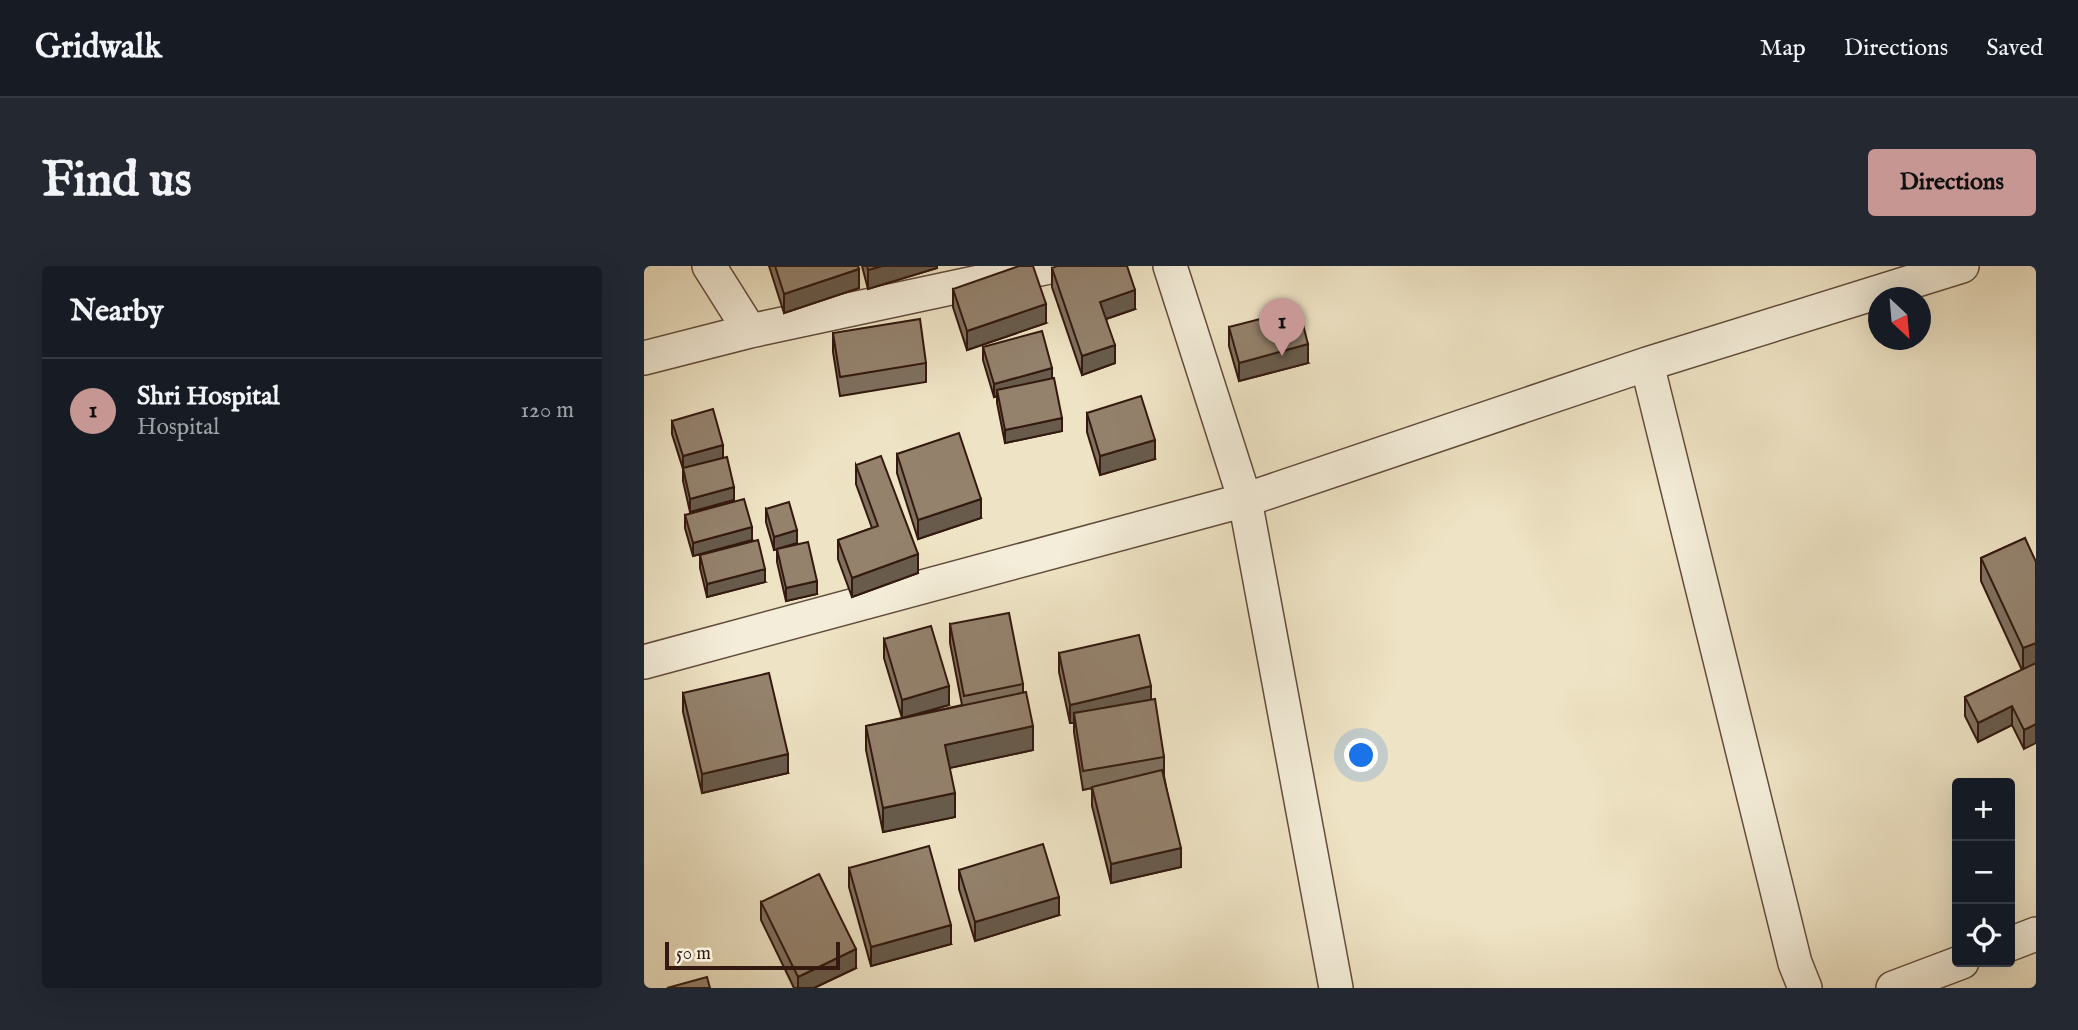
<!DOCTYPE html>
<html lang="en">
<head>
<meta charset="utf-8">
<style>
  :root { --surface:#171b24; --page:#242831; --text:#f1f3f6; --muted:#9ea1a6; --line:#363941; --accent:#c59692 }
  body { margin:0; font-family:"IM FELL English",serif; background:var(--page); color:var(--text) }
  .controls { position:absolute; right:21px; bottom:21px; display:grid; overflow:hidden; border-radius:7px; box-shadow:0 7px 28px #0002 }
  .controls button { width:63px; height:63px; display:grid; place-items:center; padding:0; border:0; border-bottom:2px solid var(--line); background:var(--surface); color:var(--text); font:35px sans-serif }
  .compass { position:absolute; left:1224px; top:21px; width:63px; height:63px; border-radius:50%; background:var(--surface); box-shadow:0 7px 28px #0002; rotate:154deg }
  .scale { position:absolute; left:21px; bottom:18px; width:175px; box-sizing:border-box; padding-left:7px; border:4px solid #33190f; border-top:0; font-size:19px; line-height:24px; white-space:nowrap; color:#33190f; -webkit-text-stroke:5px #f4edd9; paint-order:stroke }
  .you { position:absolute; left:718px; top:490px; width:24px; height:24px; margin:-18px; border:5px solid #fff; border-radius:50%; background:#1a73e8; box-shadow:0 0 0 10px #1a73e833 }
  .badge { display:grid; place-items:center; width:46px; height:46px; border-radius:50%; background:var(--accent); color:#111; font-size:23px; font-weight:700 }
  .pin { position:absolute; translate:-50% -58px; filter:drop-shadow(0 2px 4px #0008) }
  .pin::after { content:''; position:absolute; top:37px; width:24px; height:21px; background:inherit; clip-path:polygon(0 0,100% 0,50% 100%) }
  .list { margin:0; padding:0; list-style:none }
  h2 { display:flex; justify-content:space-between; align-items:center; height:91px; margin:0; padding:0 28px; font-size:30px }
  h2 small { font-size:23px; font-weight:400; color:var(--muted) }
  .list li { display:grid; grid-template-columns:46px 1fr auto; gap:21px; align-items:center; box-sizing:border-box; height:105px; padding:0 28px; border-top:2px solid var(--line) }
  .list b { display:block; font-size:26px; white-space:nowrap }
  .list p { margin:0; font-size:23px; white-space:nowrap; color:var(--muted) }
  .list em { font-size:23px; font-style:normal; color:var(--muted) }
  .icon { flex:none; width:38px; height:38px; fill:none; stroke:currentColor; stroke-width:2; stroke-linecap:round; stroke-linejoin:round }
  .map { position:relative; flex:none; width:1392px; height:722px; overflow:hidden; border-radius:7px }
  header { display:flex; align-items:center; gap:42px; box-sizing:border-box; height:98px; padding:0 35px; background:var(--surface); border-bottom:2px solid var(--line) }
  header strong { font-size:33px }
  nav { display:flex; gap:38px; margin-inline-start:auto; font-size:24px }
  .intro { display:flex; align-items:center; justify-content:space-between; box-sizing:border-box; height:168px; padding:0 42px }
  h1 { margin:0; font-size:49px }
  .button { padding:18px 32px; border-radius:7px; background:var(--accent); color:#111; font-size:24px; font-weight:700 }
  main { display:flex; gap:42px; padding:0 42px }
  aside { flex:1; background:var(--surface); border-radius:7px; box-shadow:0 7px 28px #0002 }
  .map>svg:first-child { display:block }
  .lines { fill:none; stroke-linecap:round; stroke-linejoin:round }
  .minor-casing { stroke:#624c3c; stroke-width:36 }
  .minor { stroke:#f4edd9; stroke-width:33 }
  .wall { fill:#7f705e; stroke:#33190f; stroke-width:2 }
  .shaded-wall { fill:#685b4c; stroke:#33190f; stroke-width:2 }
  .building { fill:#94826d; stroke:#33190f; stroke-width:2 }
</style>
</head>
<body>
<header>
<strong>Gridwalk</strong>
<nav><a>Map</a><a>Directions</a><a>Saved</a></nav>
</header>
<div class="intro"><h1>Find us</h1><a class="button">Directions</a></div>
<main>
<aside>
<h2>Nearby<small></small></h2>
<ul class="list">
<li><span class="badge">1</span><div><b>Shri Hospital</b><p>Hospital</p></div><em>120 m</em></li>
</ul>
</aside>
<div class="map">
<svg width="1392" height="722" viewBox="0 0 1392 722">
  <rect width="100%" height="100%" fill="#eee3c4"/>
  <filter id="stains"><feTurbulence type="fractalNoise" baseFrequency=".00286" numOctaves="4"/><feColorMatrix values="0 0 0 0 .2 0 0 0 0 .09 0 0 0 0 .02 0 0 0 .5 -.17"/></filter>
  <radialGradient id="worn" r=".72"><stop offset=".6" stop-color="#630" stop-opacity="0"/><stop offset="1" stop-color="#630" stop-opacity=".3"/></radialGradient>
  <g class="lines">
    <defs>
      <path id="minor" d="M65,0L106,65
        M0,92L106,65L410,0
        M0,396L601,234L526,0
        M1366,678L1392,668
        M692,722L601,234L1003,98
        M1161,722L1151,697L1003,98L1318,0
        M1249,722L1318,696"/>
    </defs>
    <use href="#minor" class="minor-casing"/>
    <use href="#minor" class="minor"/>
  </g>
  <path class="wall" d="M125,0H214L215,22L140,47Z
    M218,0H293V2L224,23Z
    M408,2L491,43L462,53L471,97L438,109L408,21Z
    M309,23L402,57L323,84L309,41Z
    M585,61L664,97L595,115L585,80Z
    M189,67L282,97V116L196,130L189,86Z
    M339,81L408,113L418,165L361,177L353,137V130L350,131L339,94Z
    M443,147L511,193L456,209L443,166Z
    M28,155L79,192L90,234L46,246L39,215V203L28,168Z
    M253,188L337,252L274,273L253,207Z
    M212,199L274,307L208,331L194,293V274L228,262L212,218Z
    M122,243L153,277L135,282L173,328L142,335L133,296V283L130,284L122,256Z
    M41,249L108,274L49,290L41,262Z
    M1381,272L1380,483L1368,459L1334,476L1321,450V431L1378,404L1337,315V292Z
    M56,289L121,316L63,331L56,302Z
    M306,358L379,418V426L389,484L305,502L311,551L239,566L222,484V460L258,452L240,392V373L305,439L260,452L318,439L306,377Z
    M415,387L507,434L520,491V510L537,601L467,617L448,540V522L439,524L430,466V457H426L415,406Z
    M39,427L144,507L58,527L39,446Z
    M205,602L307,678L227,700L205,621Z
    M315,604L415,649L331,675L315,623Z
    M117,636L212,702L170,722H150L117,654Z"/>
  <path class="shaded-wall" d="M238,0H293V2L224,23V4Z
    M215,3V22L140,47V28Z
    M491,24V43L456,55V36Z
    M402,38V57L323,84V65Z
    M664,78V97L595,115V97Z
    M471,79V97L438,109V90Z
    M408,102V115L353,124V130L350,131V118Z
    M418,152V165L361,177V164Z
    M511,174V193L456,209V190Z
    M79,179V192L39,203V190Z
    M90,221V234L46,246V233Z
    M337,233V252L274,273V254Z
    M108,261V274L49,290V277Z
    M153,264V277L130,284V271Z
    M274,288V307L208,331V312Z
    M121,303V316L63,331V318Z
    M173,315V328L142,335V322Z
    M1392,377V400L1379,406V382Z
    M305,420V439L258,452V434Z
    M507,420V439L430,447V457H426V439Z
    M1368,440V459L1334,476V457Z
    M1392,458V477L1380,483V464Z
    M389,460V484L301,503V479Z
    M144,488V507L58,527V508Z
    M311,527V551L239,566V542Z
    M537,582V601L467,617V598Z
    M415,631V649L331,675V656Z
    M307,659V678L227,700V681Z
    M212,683V702L170,722H154V711Z"/>
  <path class="building" d="M131,0H214L215,3L140,28Z
    M223,0H238L224,4Z
    M375,0H389L402,38L323,65L309,23Z
    M413,0H483L491,24L456,36L471,79L438,90L408,2Z
    M655,43L664,78L595,97L585,61Z
    M276,53L282,97L196,111L189,67Z
    M398,65L408,102L350,118L339,81Z
    M410,112L418,152L361,164L353,124Z
    M497,130L511,174L456,190L443,147Z
    M69,143L79,179L39,190L28,155Z
    M315,167L337,233L274,254L253,188Z
    M237,190L274,288L208,312L194,274L234,260L212,199Z
    M83,191L90,221L46,233L39,202Z
    M100,233L108,261L49,277L41,249Z
    M145,236L153,264L130,271L122,243Z
    M1381,272L1392,296V377L1379,382L1337,292Z
    M114,274L121,303L63,318L56,289Z
    M164,276L173,315L142,322L133,283Z
    M365,347L379,418L320,430L306,358Z
    M287,360L305,420L258,434L240,373Z
    M495,369L507,420L426,439L415,387Z
    M1392,397V458L1380,464L1368,440L1334,457L1321,431Z
    M125,407L144,488L58,508L39,427Z
    M382,426L389,460L301,479L311,527L239,542L222,460Z
    M511,433L520,491L439,505L430,447Z
    M518,504L537,582L467,598L448,521Z
    M399,578L415,631L331,656L315,604Z
    M285,580L307,659L227,681L205,602Z
    M175,608L212,683L154,711L117,636Z
    M63,711L66,722H23Z"/>
  <rect width="100%" height="100%" filter="url(#stains)"/>
  <rect width="100%" height="100%" fill="url(#worn)"/>
</svg>
<div class="controls">
<button>+</button>
<button>−</button>
<button><svg class="icon" aria-label="locate" viewBox="0 0 24 24"><circle cx="12" cy="12" r="6"/><path d="M12 2v4M12 18v4M2 12h4M18 12h4"/></svg></button>
</div>
<svg class="compass" viewBox="-18 -18 36 36"><path d="M0-13l5 13h-10z" fill="#e53935"/><path d="M0 13l5-13h-10z" fill="#9ea1a6"/></svg>
<div class="scale">50 m</div>
<div class="you"></div>
<div class="pin badge" style="left:638px;top:90px">1</div>
</div>
</main>
</body>
</html>
